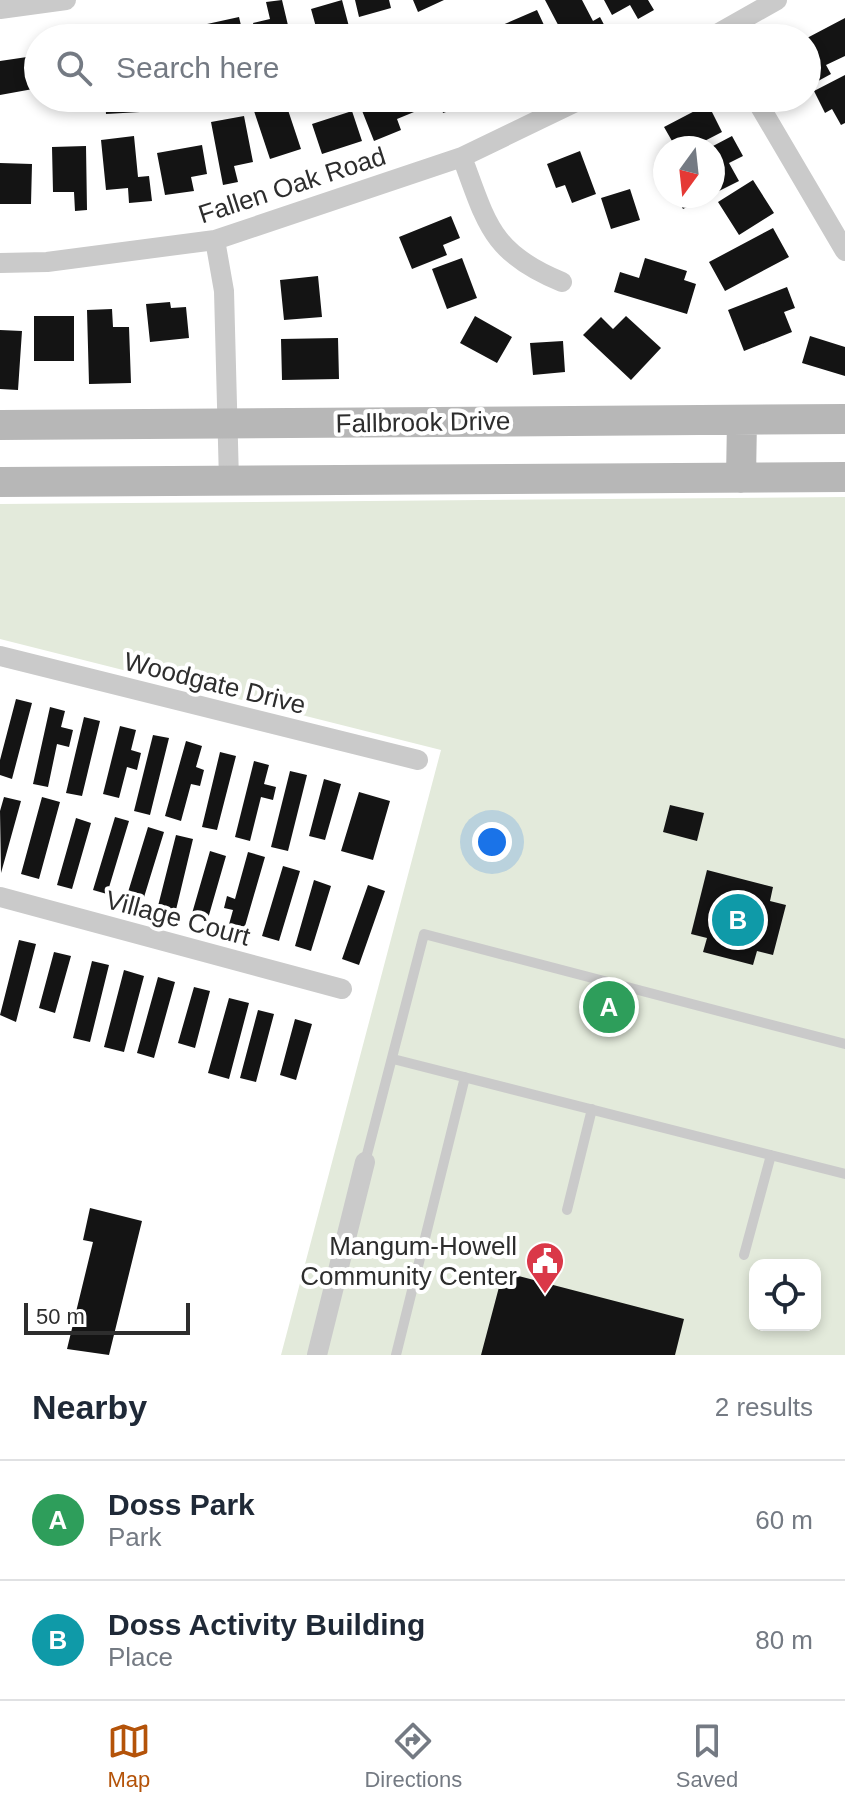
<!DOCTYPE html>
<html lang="en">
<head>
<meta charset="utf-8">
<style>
  :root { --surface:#fff; --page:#f2f2f3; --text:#1f2937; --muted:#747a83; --line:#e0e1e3; --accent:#b45309 }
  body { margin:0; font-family:Helvetica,sans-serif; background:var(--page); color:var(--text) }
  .controls { position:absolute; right:24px; bottom:24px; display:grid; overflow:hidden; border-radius:16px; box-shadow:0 4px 12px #0003 }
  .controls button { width:72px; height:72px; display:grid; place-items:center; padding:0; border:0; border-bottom:2px solid var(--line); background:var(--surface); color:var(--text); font:40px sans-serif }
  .compass { position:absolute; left:653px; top:136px; width:72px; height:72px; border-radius:50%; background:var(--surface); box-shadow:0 4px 12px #0003; rotate:195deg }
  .scale { position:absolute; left:24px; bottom:20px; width:166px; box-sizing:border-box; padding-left:8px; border:4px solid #2d2d2d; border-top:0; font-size:22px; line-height:28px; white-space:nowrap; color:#2d2d2d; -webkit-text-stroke:6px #fff; paint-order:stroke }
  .you { position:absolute; left:492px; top:842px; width:28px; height:28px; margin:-20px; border:6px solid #fff; border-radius:50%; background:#1a73e8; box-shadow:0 0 0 12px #1a73e833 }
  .badge { display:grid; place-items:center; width:52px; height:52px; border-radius:50%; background:var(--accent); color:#fff; font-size:26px; font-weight:700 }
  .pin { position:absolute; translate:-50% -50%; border:4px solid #fff; box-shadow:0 2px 8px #0006 }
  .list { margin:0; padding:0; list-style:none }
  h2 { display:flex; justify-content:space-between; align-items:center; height:104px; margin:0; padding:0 32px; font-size:34px }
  h2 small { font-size:26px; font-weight:400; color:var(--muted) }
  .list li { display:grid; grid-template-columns:52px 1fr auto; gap:24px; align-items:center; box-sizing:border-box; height:120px; padding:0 32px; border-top:2px solid var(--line) }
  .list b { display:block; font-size:30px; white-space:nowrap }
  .list p { margin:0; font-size:26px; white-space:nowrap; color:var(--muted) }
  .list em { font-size:26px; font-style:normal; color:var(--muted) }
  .icon { flex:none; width:44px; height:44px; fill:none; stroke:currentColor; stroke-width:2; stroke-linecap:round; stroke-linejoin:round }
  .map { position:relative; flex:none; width:845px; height:1355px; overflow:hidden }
  .search { position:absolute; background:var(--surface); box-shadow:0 4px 12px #0003; left:24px; right:24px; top:24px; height:88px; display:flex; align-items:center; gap:20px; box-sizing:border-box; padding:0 28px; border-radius:44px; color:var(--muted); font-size:30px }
  .sheet { height:344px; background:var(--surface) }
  nav { display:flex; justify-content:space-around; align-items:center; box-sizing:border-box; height:112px; border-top:2px solid var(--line); background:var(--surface); font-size:22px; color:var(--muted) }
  nav a { display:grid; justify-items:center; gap:4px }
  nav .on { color:var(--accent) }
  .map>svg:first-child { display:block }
  .green { fill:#e3eadb; fill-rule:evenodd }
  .building { fill:#141414 }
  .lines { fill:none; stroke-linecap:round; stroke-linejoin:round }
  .service { stroke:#cacaca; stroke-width:10 }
  .minor { stroke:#cacaca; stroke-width:20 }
  .secondary { stroke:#b7b7b7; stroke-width:30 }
  .labels { text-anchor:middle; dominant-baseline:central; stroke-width:8; stroke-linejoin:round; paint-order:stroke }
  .street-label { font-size:26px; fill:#2d2d2d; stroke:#fff }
  .poi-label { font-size:26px; fill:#2d2d2d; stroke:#fff; text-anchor:end }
</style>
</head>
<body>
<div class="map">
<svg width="845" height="1355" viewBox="0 0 845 1355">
  <rect width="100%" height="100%" fill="#fff"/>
  <path class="green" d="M845,497V1355H281L441,750L0,639V504ZM755,1265H815V1325H755Z"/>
  <path class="building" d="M282,0L291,38H257L253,23L270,19L266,2Z
    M342,0L352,38H319L311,9Z
    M355,0H389L391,8L359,17Z
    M413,0H444L418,12Z
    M545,0H582L593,21L600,17L611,38H586L583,33L565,38Z
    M604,0H648L654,10L638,19L630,5L612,15Z
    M537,10L550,38H505L500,26Z
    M239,17L244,38H200L198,26Z
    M845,18V56L826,65L831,74L809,86L807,60L812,57L807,38Z
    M179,27L181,38H148L147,33Z
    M481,27L485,38H451Z
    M27,57L33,89L0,95V61Z
    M845,75V123L841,125L832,109L825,113L814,91Z
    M105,98H139L140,112L106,114Z
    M357,98H409L414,112L397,119L401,130L374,141Z
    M414,98H461L464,106L443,113L439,100L416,106Z
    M285,101L301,149L270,159L254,111Z
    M708,104L722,132L691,148H676L664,127Z
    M352,111L362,141L322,154L312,124Z
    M244,116L253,162L234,166L238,182L223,185L211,122Z
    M134,136L138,177L149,176L152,201L129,203L128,188L106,190L101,140Z
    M732,136L743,156L729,163L739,181L713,194V146Z
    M202,145L207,174L191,177L194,191L165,195L157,153Z
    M86,146L87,210L75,211L74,192H53L52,147Z
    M580,151L596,194L572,203L565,185L556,188L547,164Z
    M0,163L32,164L31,204H0Z
    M753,180L774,213L739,235L718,202Z
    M630,189L640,220L611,229L601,198Z
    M676,196H709L683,209Z
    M451,216L460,238L443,245L447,255L412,269L399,237Z
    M773,228L789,257L725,291L709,262Z
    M462,258L477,298L447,309L432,269Z
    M645,258L687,271L684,280L696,284L687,314L614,292L620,272L639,278Z
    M318,276L322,317L284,320L280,280Z
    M787,287L795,308L784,312L792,332L744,351L728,310Z
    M170,302L171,308L186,307L189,338L150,342L146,304Z
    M112,309L113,327H129L131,383L89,384L87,310Z
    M34,316H74V361H34Z
    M475,316L512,337L497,363L460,343Z
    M626,316L661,348L631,380L583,335L601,317L613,329Z
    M0,330L22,331L18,390L0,389Z
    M810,336L845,347V376L802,363Z
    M338,338L339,379L282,380L281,339Z
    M563,341L565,372L533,375L530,343Z
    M16,699L32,703L12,779L0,775V760Z
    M50,707L65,711L61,727L73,730L69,747L57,744L48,787L33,784Z
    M84,717L100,721L82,796L66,793Z
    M120,726L136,730L131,750L141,753L137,770L127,767L119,798L103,794Z
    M153,735L169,738L150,815L134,811Z
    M186,741L202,746L196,767L204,770L200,786L191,784L181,821L165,816Z
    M220,752L236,756L217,830L202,827Z
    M254,761L269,765L264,784L276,787L273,800L261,797L250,841L235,837Z
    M290,771L307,775L288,851L271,847Z
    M324,779L341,784L325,840L309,836Z
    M359,792L390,801L373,860L341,851Z
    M4,797L21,801L1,873L0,811Z
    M42,797L60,802L39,879L21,874Z
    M670,805L704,813L697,841L663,832Z
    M115,817L129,821L107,894L93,890Z
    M76,818L91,823L72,889L57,885Z
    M148,827L164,832L141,907L125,902Z
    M176,835L193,839L175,914L157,910Z
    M210,851L226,856L207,922L191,917Z
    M248,852L265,857L243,933L228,928L233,910L224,908L227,896L235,899Z
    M283,866L300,871L279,941L262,936Z
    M707,870L773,887L770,901L786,905L773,955L757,951L753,965L703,952L707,938L691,934Z
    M314,880L331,886L311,951L295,946Z
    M368,885L385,891L359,965L342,959Z
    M19,940L36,944L16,1022L0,1015Z
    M54,952L71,956L55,1013L39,1008Z
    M92,961L109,965L90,1042L73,1038Z
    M124,970L144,976L124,1052L104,1047Z
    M158,977L175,982L154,1058L137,1053Z
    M194,987L210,991L195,1048L178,1043Z
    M229,998L249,1003L229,1079L208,1073Z
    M258,1010L274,1014L256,1082L240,1078Z
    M295,1019L312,1024L296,1080L280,1075Z
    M90,1208L142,1221L109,1355L67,1349L93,1242L83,1240Z
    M503,1272L684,1319L675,1355H481Z"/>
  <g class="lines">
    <path class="service" d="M393,1059L845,1174
      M365,1162L424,934L845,1044
      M567,1210L592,1109
      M744,1255L771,1155
      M396,1355L465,1077"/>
    <path class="minor" d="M0,9L66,0
      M710,38L777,0
      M755,98L845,251
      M462,157C487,224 491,253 562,282
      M215,240L224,291L229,481
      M0,263L47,262L215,240L462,157L584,98
      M0,656L418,760
      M0,897L342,989
      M317,1355L365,1162"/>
    <path class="secondary" d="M0,425L845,419
      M741,478L742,420
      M0,482L845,477"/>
  </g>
  <defs>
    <symbol id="civic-pin" viewBox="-11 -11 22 30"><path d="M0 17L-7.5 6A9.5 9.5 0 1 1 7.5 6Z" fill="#da3848" stroke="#fff"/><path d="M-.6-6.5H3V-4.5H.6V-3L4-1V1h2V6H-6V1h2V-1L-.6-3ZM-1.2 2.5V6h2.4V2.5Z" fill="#fff"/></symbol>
  </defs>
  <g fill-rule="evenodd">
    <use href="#civic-pin" x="523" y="1239" width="44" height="60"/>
  </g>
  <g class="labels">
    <g class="street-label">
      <text transform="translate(292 185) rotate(-18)">Fallen Oak Road</text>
      <text transform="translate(423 422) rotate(-1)">Fallbrook Drive</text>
      <text transform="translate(215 683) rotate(14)">Woodgate Drive</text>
      <text transform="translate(178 918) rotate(15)">Village Court</text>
    </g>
    <g class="poi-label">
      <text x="517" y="1246">Mangum-Howell<tspan x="517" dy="30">Community Center</tspan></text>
    </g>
  </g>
</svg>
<div class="controls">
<button><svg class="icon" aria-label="locate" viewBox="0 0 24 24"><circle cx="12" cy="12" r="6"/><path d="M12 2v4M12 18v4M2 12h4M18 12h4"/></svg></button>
</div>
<svg class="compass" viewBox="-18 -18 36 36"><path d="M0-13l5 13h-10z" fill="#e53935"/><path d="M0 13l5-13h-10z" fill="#747a83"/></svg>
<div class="scale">50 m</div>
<div class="you"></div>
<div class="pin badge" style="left:609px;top:1007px;background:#2e9e5b">A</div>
<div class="pin badge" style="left:738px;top:920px;background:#0f9aa8">B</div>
<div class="search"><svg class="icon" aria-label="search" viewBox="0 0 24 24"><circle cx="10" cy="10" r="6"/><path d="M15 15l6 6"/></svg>Search here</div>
</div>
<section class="sheet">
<h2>Nearby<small>2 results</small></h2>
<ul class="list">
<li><span class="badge" style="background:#2e9e5b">A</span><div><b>Doss Park</b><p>Park</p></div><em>60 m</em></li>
<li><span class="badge" style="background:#0f9aa8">B</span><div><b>Doss Activity Building</b><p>Place</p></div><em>80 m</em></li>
</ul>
</section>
<nav>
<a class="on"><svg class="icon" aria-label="map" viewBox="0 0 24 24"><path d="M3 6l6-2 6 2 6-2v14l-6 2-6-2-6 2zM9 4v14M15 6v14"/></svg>Map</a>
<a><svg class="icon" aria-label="directions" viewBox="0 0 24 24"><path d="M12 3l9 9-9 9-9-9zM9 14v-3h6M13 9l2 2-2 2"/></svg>Directions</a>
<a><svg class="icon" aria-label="saved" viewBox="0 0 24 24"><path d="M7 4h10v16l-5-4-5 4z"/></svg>Saved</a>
</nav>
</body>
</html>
